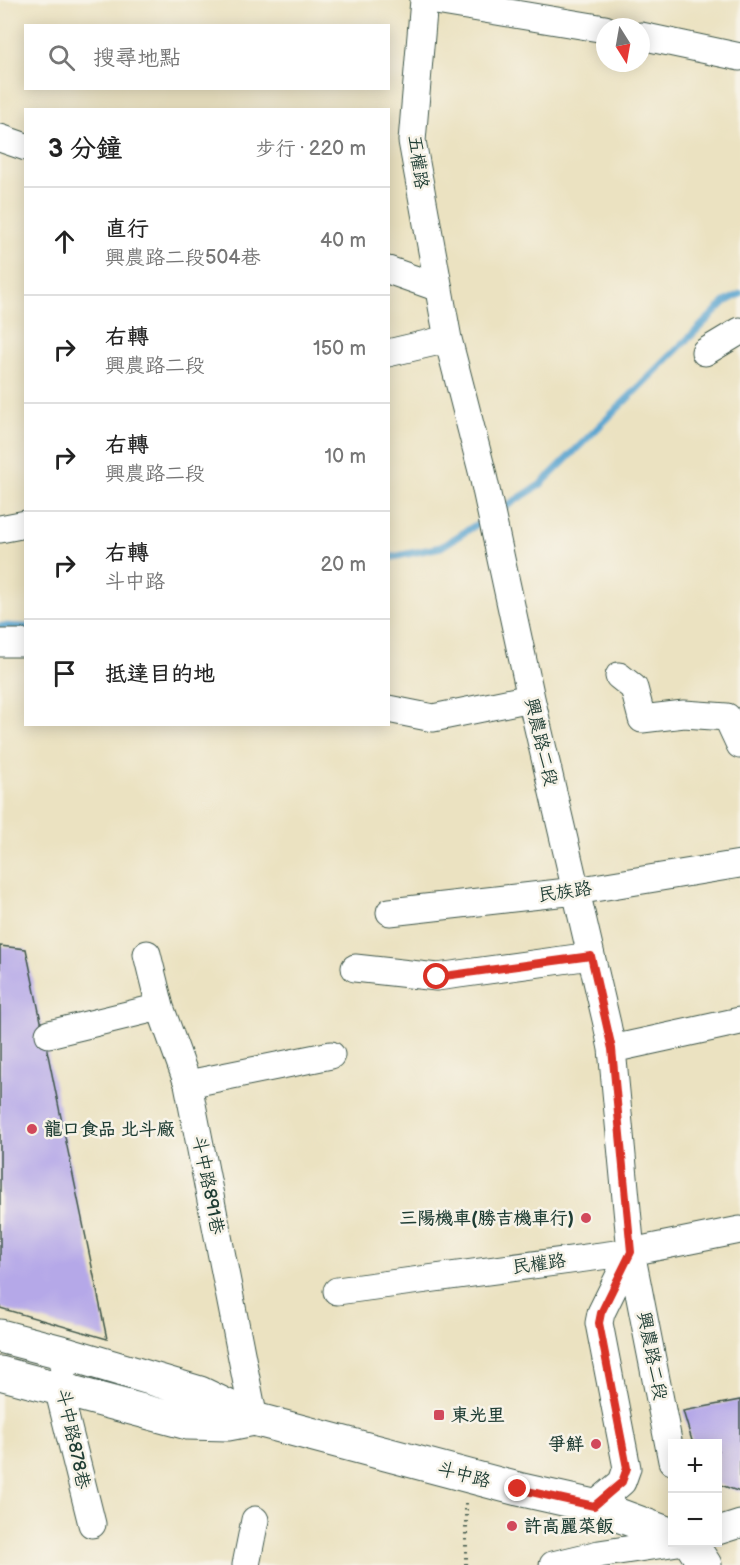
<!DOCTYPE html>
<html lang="zh-TW">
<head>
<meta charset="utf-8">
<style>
  :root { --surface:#fff; --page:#f2f2f2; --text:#222; --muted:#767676; --line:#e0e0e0 }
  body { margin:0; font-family:"Balsamiq Sans","LXGW WenKai TC",sans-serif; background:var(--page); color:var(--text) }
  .controls { position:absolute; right:18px; bottom:18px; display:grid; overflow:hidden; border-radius:0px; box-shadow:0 3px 15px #0003 }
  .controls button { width:54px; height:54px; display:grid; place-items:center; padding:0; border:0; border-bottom:2px solid var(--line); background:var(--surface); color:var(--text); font:30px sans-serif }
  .compass { position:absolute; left:596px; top:18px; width:54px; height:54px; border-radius:50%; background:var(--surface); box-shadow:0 3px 15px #0003; rotate:169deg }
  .stop { position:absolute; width:18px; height:18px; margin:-14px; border:4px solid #d93025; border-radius:50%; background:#fff }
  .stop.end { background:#d93025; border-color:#fff; box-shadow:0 2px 6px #0008 }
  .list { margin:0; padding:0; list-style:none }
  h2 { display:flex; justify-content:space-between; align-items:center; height:78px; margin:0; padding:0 24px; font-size:26px }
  h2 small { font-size:20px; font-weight:400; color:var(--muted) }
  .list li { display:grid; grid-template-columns:39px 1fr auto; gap:18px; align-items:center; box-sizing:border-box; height:108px; padding:0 24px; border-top:2px solid var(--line) }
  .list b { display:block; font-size:22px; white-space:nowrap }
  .list p { margin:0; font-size:20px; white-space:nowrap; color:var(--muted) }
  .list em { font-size:20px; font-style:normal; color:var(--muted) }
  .icon { flex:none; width:33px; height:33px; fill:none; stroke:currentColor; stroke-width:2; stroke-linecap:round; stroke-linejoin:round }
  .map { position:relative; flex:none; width:740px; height:1565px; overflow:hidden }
  .search { position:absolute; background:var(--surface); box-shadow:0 3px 15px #0003; left:24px; top:24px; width:366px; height:66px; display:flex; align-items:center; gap:15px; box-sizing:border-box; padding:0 21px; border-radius:0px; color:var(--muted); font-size:22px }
  .panel { position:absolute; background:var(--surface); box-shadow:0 3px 15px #0003; left:24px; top:108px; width:366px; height:618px; border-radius:0px }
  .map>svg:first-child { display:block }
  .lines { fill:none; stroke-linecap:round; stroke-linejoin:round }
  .stream { stroke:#57a3cf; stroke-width:7 }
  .building { fill:#b5a8e8 }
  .minor-casing { stroke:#3e5649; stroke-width:29 }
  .major-casing { stroke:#3e5649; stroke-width:35 }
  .path { stroke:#3e5649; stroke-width:4; stroke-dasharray:1.5 4.5; stroke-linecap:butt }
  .minor { stroke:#fff; stroke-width:27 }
  .major { stroke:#fff; stroke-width:33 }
  .route { stroke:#d93025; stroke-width:8 }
  .poi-dot { fill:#d1495b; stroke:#f7f3e8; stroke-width:2 }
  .labels { text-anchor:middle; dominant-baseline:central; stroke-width:5; stroke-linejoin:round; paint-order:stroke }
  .street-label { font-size:18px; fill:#1f3d34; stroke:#f7f3e8 }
  .poi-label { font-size:18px; font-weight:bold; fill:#1f3d34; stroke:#f7f3e8; text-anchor:start }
</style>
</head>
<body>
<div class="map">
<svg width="740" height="1565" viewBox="0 0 740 1565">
  <rect width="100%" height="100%" fill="#f7f3e8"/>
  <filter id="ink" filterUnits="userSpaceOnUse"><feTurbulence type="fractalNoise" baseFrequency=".0167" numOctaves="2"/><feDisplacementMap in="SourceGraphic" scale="12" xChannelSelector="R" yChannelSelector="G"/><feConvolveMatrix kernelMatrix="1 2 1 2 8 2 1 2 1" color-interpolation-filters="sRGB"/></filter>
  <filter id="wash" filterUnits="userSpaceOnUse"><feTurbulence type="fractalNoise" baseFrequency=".008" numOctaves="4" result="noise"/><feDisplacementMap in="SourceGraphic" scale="24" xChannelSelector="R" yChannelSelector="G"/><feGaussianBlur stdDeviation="1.35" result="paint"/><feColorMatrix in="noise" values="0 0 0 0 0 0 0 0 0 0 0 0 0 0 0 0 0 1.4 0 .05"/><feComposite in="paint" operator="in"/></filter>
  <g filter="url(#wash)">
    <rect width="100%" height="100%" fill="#ebe2c1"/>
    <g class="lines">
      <path class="stream" d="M497,512L540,485L725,302L740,294
        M388,558L441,547L487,518
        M0,626L26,627"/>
    </g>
    <g id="blocks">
      <path class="building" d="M0,946L26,949L107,1339L0,1308Z
        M740,1400V1492L718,1484V1444H693L683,1411Z"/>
    </g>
  </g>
  <g filter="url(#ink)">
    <use href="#blocks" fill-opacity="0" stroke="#3e5649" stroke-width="1.5"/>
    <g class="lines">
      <defs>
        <path id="minor" d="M424,0L412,141L448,339L482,471L531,698L607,1024L612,1049L631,1252L672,1461
          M430,0L605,29
          M641,36L740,57
          M0,138L26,147
          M388,270L439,288
          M705,352L740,331
          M388,353L448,339
          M0,529L26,524
          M0,643H26
          M619,676L634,688L642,719L684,714L727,717L740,745
          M388,709L433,718L531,698
          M390,912L576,891L740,864
          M147,954L160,1007L188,1084L254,1419
          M355,968L437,977L591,956
          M49,1034L160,1007
          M612,1049L740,1021
          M188,1084L331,1055
          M337,1291L631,1252L740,1230
          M69,1354L58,1388L92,1524
          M594,1506L622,1482L627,1468L599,1323L601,1313L631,1252
          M718,1531L740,1524
          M246,1565L255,1520
          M553,1565L599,1554L678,1542"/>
        <path id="major" d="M0,1336L69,1354L200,1393L254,1419L518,1489L594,1506L672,1535
          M0,1373L188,1423L228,1424L254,1419
          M690,1542L705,1565"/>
      </defs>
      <use href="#minor" class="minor-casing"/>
      <use href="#major" class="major-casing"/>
      <path class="path" d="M466,1503V1565"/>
      <use href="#minor" class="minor"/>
      <use href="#major" class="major"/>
    </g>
  </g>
  <g class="lines" filter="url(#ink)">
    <path class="route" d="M437,977L591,956L612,1049L631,1252L601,1313L599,1323L627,1468L622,1482L594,1506L518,1489"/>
  </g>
  <g class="poi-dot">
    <circle cx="32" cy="1129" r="6"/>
    <circle cx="586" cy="1218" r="6"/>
    <rect x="433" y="1409" width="12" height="12" rx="3"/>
    <circle cx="596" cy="1444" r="6"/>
    <circle cx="512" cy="1526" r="6"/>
  </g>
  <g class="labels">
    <g class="street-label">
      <text transform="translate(418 162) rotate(82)">五權路</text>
      <text transform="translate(541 742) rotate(77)">興農路二段</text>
      <text transform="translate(565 892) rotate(-8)">民族路</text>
      <text transform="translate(208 1185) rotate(79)">斗中路891巷</text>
      <text transform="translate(539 1264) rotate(-8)">民權路</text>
      <text transform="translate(652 1356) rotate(79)">興農路二段</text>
      <text transform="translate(73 1439) rotate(78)">斗中路878巷</text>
      <text transform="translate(464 1475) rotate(15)">斗中路</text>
    </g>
    <g class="poi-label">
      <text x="44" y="1129">龍口食品 北斗廠</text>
      <text x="574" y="1218" text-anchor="end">三陽機車(勝吉機車行)</text>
      <text x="451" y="1415">東光里</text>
      <text x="584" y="1444" text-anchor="end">爭鮮</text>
      <text x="524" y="1526">許高麗菜飯</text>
    </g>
  </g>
</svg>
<div class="controls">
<button>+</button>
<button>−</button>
</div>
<svg class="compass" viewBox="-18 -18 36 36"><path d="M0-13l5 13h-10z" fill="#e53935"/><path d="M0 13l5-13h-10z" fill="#767676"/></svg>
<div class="stop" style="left:437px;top:977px"></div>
<div class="stop end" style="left:518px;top:1489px"></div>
<div class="search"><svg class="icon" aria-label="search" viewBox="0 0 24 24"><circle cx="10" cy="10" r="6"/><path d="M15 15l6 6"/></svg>搜尋地點</div>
<section class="panel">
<h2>3 分鐘<small>步行 · 220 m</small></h2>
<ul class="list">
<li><svg class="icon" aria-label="ahead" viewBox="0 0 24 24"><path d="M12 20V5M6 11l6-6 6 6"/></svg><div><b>直行</b><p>興農路二段504巷</p></div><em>40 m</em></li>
<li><svg class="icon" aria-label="right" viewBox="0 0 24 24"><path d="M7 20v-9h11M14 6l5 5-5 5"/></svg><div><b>右轉</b><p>興農路二段</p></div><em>150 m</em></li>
<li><svg class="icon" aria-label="right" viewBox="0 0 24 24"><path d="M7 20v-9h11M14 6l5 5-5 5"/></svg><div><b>右轉</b><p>興農路二段</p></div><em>10 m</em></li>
<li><svg class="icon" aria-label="right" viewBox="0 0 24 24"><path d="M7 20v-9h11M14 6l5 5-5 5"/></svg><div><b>右轉</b><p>斗中路</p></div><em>20 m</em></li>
<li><svg class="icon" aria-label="arrive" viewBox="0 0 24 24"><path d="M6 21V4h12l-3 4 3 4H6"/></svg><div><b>抵達目的地</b></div></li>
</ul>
</section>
</div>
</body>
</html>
